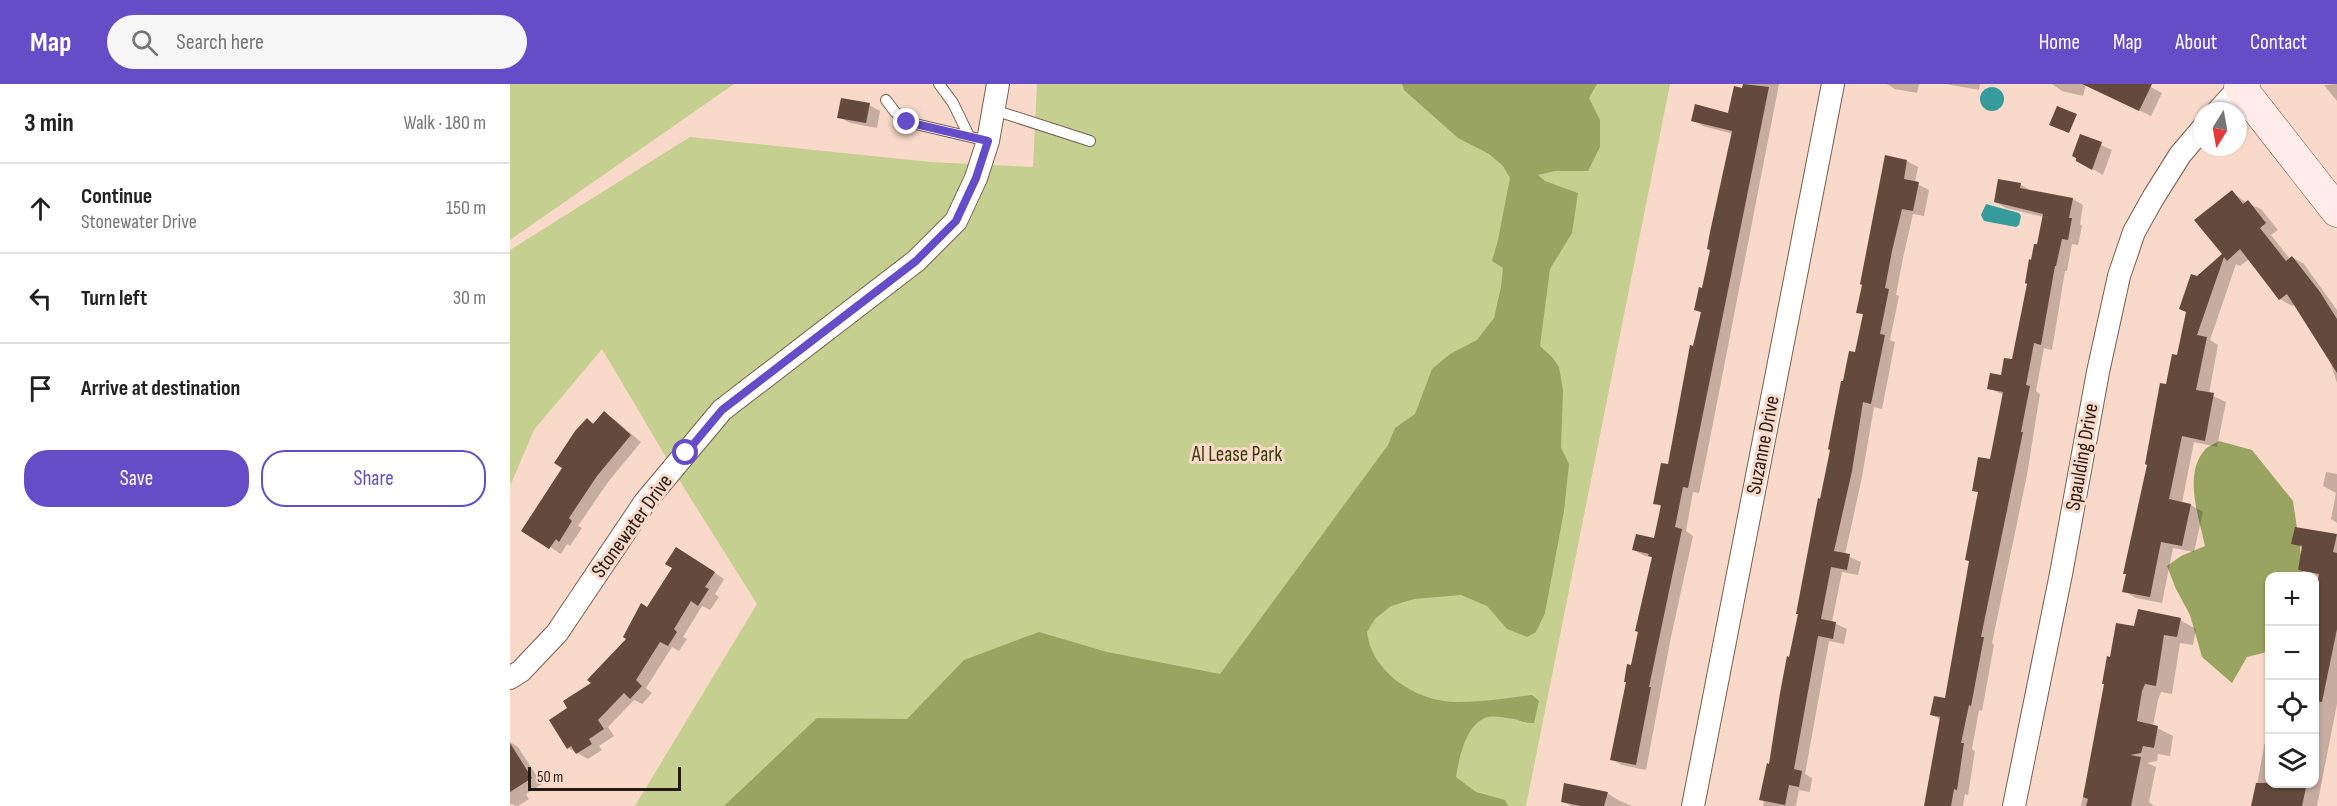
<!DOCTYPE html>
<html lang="en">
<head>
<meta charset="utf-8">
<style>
  :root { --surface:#fff; --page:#f6f6f6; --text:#222; --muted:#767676; --line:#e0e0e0; --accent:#644dc6 }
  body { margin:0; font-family:"Sofia Sans Condensed",sans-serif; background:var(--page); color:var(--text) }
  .controls { position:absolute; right:18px; bottom:18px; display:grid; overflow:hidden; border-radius:12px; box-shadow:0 2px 4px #0004 }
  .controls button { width:54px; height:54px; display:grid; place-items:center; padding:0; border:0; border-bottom:2px solid var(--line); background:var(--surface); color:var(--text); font:30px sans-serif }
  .compass { position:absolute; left:1683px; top:18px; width:54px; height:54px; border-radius:50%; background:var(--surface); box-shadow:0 2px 4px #0004; rotate:191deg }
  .scale { position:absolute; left:18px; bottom:15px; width:153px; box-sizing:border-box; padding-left:6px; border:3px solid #251a14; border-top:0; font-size:16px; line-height:21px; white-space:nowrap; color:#251a14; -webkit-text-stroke:4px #f9d9c9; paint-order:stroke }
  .stop { position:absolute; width:18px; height:18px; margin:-14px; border:4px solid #644dc6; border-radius:50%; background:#fff }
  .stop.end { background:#644dc6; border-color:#fff; box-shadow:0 2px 6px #0008 }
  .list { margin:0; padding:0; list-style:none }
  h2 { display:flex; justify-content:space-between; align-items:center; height:78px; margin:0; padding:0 24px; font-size:26px }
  h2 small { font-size:20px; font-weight:400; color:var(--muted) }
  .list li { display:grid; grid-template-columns:39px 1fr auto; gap:18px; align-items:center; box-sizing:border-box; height:90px; padding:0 24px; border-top:2px solid var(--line) }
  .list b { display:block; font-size:22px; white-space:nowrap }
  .list p { margin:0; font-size:20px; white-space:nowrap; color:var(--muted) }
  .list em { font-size:20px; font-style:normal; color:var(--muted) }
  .actions { display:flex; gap:12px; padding:18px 24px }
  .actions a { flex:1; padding:14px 0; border:2px solid var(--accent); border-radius:24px; text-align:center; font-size:21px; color:var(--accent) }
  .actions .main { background:var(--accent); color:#fff }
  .icon { flex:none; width:33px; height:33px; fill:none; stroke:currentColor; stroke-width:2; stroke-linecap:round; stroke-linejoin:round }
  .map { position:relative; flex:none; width:1827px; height:722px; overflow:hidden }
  header { display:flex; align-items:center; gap:36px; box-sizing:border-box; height:84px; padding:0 30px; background:var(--accent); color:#fff }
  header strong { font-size:28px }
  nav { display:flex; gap:33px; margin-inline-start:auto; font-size:21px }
  .search { width:420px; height:54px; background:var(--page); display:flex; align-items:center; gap:15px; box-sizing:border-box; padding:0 21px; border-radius:33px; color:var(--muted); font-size:22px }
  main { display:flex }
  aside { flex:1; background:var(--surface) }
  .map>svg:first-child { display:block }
  .green { fill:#c5cf90 }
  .forest { fill:#9aa461 }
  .water { fill:#369b9b }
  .shadow { fill:#0003 }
  .building { fill:#644a3d }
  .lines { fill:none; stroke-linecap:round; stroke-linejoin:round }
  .lane-casing { stroke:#785d50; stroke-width:12 }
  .street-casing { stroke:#785d50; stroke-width:24 }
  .secondary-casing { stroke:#785d50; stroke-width:33 }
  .lane { stroke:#fff; stroke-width:10 }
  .street { stroke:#fff; stroke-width:22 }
  .secondary { stroke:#ffebe8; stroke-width:32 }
  .route { stroke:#644dc6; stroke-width:8 }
  .labels { text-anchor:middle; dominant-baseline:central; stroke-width:6; stroke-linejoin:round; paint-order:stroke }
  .street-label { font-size:21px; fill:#251a14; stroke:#f9d9c9 }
  .park-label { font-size:21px; fill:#383e08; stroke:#f9d9c9 }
</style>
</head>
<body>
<header>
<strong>Map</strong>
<div class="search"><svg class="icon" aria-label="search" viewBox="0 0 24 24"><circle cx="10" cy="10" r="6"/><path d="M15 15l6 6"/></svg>Search here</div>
<nav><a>Home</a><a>Map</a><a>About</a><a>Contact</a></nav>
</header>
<main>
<aside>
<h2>3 min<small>Walk · 180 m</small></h2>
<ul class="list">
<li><svg class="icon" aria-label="ahead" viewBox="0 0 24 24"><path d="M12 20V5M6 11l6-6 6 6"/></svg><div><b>Continue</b><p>Stonewater Drive</p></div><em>150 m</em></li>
<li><svg class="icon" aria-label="left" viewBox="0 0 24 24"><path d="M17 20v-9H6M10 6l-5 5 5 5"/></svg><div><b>Turn left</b></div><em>30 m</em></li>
<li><svg class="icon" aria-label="arrive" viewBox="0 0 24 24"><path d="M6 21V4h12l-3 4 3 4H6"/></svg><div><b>Arrive at destination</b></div></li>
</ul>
<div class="actions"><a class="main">Save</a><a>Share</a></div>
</aside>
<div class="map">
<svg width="1827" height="722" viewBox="0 0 1827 722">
  <rect width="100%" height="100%" fill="#f9d9c9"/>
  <path class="green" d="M0,0H224L0,156Z
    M527,0H1160L1016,722H125L247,520L176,407L92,265L24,346L0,402V166L180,53L420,78L523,83Z"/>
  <path class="forest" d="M892,0H1087L1079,14L1090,36V63L1078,87H1045L1028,91L1035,97L1068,109L1062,149L1040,185L1030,262L1043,274L1049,283L1053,306L1051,364L1059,380L1054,427L1035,529L1026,548L1017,553L997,545L977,522L951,511L904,515L881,522L865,535L857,548C862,590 908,618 948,618C973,618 998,614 1022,611L1029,617L1024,639C1013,640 1007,634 997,634C990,633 979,631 973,635C955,644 949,675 946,693L966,708L995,716L998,722H214L307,634L397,635L454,576L529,548L597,568L710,590L878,361L885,344L905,330L922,285L940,270L967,256L984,234L991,203L993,184L982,177L988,156L1000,94L993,82L979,70L948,54L894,6Z
    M1709,357L1742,366L1783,417L1794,492L1760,493L1759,565L1757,568L1737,573L1722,599L1692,573L1680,531L1666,505L1657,482L1671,472L1695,462C1689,434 1674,393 1693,368C1696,363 1704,360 1709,357Z"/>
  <path class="water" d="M1470 15a12 12 0 1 1 24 0a12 12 0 1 1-24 0Z
    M1476,120L1509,129L1511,132L1509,141L1506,143L1474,137L1471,131Z"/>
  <path class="shadow" d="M1234,0H1269L1198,365L1189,409L1183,408L1176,447L1183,452L1160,558L1136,686L1112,681L1101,675L1117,598L1122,583L1144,474L1135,472L1124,466L1145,455L1152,423L1145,419L1159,382L1192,229L1186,226L1193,205L1223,50L1193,42L1182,36L1220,31Z
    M1377,0H1409L1407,9L1385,5Z
    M1436,0H1470L1469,6Z
    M1542,0H1576L1573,12L1552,7Z
    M1597,0H1635L1652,9L1641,32L1593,9Z
    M1827,0V17L1814,1Z
    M359,21L370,27L367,44L340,39L329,33Z
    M1571,52L1602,66L1593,91L1567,76Z
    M1376,73L1397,77L1408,83L1405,99L1419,106L1414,132L1403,130L1393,174L1386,211L1389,212L1380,256L1385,258L1372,325L1364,323L1352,393L1335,471L1351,478L1348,491L1332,488L1322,538L1337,545L1334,560L1319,557L1295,690L1302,694L1300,708L1289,706L1286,722H1253L1311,416L1354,231L1348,228Z
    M1511,101L1522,107L1563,115L1573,121L1570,140L1572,142L1568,161L1562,160L1557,187H1555L1542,266L1534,264L1526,307L1530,310L1517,391L1482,559L1484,561L1472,627L1469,626L1462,665L1465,667L1458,711L1455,710L1453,722H1415L1431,636L1422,631L1436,616L1461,478L1470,409L1463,406L1481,377L1494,311L1479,304L1492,293L1503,277L1534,133L1496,124L1485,118Z
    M1722,108L1737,119L1751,125L1768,146L1761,151L1780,175L1782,173L1794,180L1827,226V299L1819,274L1785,220L1782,222L1770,215L1739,175L1730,182L1726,180L1700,256L1708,261L1699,310L1716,318L1707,363L1684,358L1672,419L1681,421L1693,428L1684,468L1663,464L1652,519L1626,514L1614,507L1657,302L1669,273L1687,193L1714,171Z
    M94,329L105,336L131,358L98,398L68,442L72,444L60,462L57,460L51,470L13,446L54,383L77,336L85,340Z
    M1816,388L1827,390V439L1821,435L1826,409L1813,402Z
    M1795,445L1827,451V620L1807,722H1743L1759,636L1755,633L1760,612V700H1804V521L1810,494L1789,485L1793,465L1783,459Z
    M177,471L214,495L205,510L209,513L200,526L192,522L173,553L177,555L169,567L162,563L136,604L142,609L132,620L124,616L98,643L104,652L89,662L92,666L78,675L58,664L59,625L84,600Z
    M1670,536L1686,545L1683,561L1670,559L1662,610L1651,608L1648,616L1643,642L1663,652L1660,672L1648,670L1647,677L1637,679L1646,683L1639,718L1644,722H1571L1601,574L1626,544Z
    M0,658L8,663L32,700L16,710L19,715L8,722L0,720Z
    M1097,709L1108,716L1122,722H1061L1052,717Z"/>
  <path class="building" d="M1233,0L1259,3L1178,404L1173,403L1165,443L1172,445L1139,603H1141L1126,681L1100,676L1116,598H1114L1117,580L1121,581L1128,548L1125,547L1142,473L1138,472L1139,470L1122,466L1126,450L1144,454L1151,421L1143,420L1151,379L1158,380L1180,261L1183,262L1191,228L1184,226L1189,203L1192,204L1200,166L1197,165L1200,148L1222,47L1181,37L1185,20L1218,29L1224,2L1232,4Z
    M1572,0H1642L1629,27Z
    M331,14L360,19L356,39L327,34Z
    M1547,22L1567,30L1559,49L1539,41Z
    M1570,50L1592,58L1582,86L1566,77V74L1562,72Z
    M1375,71L1397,76L1394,95L1409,98L1403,127L1392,125L1382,167L1375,204L1379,205L1370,250L1375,251L1361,320L1353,318L1342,387L1324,467L1340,470L1337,486L1321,483L1311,535L1326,538L1323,555L1308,552L1284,685L1292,687L1289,703L1279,701L1275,721L1249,716L1257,679L1259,680L1270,609L1277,572L1279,573L1288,530H1286L1308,414L1310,415L1320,366L1318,365L1331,297H1333L1339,267L1345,268L1353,230L1346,229L1352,201L1350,200Z
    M1488,95L1511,99L1510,104L1563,114L1559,134H1562L1558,156L1552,155L1546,182H1545L1531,261L1524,259L1516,301L1520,302L1511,348H1513L1471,553H1474L1461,622L1459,621L1451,659H1454L1447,706L1444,705L1441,722H1414L1430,633L1420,631L1424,612L1435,614L1459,477L1455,476L1468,408L1462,407L1468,373L1480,375L1493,308L1477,305L1480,289L1491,291L1494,274L1502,275L1517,200L1515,199L1519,175L1521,176L1524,160H1527L1533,130L1484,118Z
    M1722,106L1733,120L1738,116L1756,139L1750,144L1776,177L1782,172L1810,208L1827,235V289L1777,210L1769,216L1730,165L1717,177L1714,173L1687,251L1697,253L1686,306L1704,309L1695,357L1672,352L1659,415L1681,420L1672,462L1651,458L1640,513L1612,508L1616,490H1613L1637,381L1635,380L1650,299L1656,300L1662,270L1667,271L1676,228L1669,225L1681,190L1687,192L1712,170L1684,136Z
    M94,327L121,351L87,392L59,434L62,437L49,458L46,455L39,465L11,447L52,384L44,379L65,347L77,334L83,340Z
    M1785,443L1827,450L1823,468L1827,469V545L1812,618L1804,617V513L1809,490L1788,486L1792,462L1781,460Z
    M166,463L205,488L195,503L199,505L188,522L181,517L164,545L167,548L158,562L150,558L126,596L132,602L120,615L114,609L88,636L94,645L79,655L82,660L66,670L61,662L57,665L39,636L57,624L53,617L81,599L77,596L116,555L113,553L131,519L137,523L162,484L155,480Z
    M1628,525L1671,534L1667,553L1654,551L1646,602L1635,600L1632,607L1627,637L1648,642L1644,664L1633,662L1631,669L1620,671L1631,673L1621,722H1576L1578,715L1573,713L1594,600H1592L1597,572L1600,573L1606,539L1624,542Z
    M0,659L22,694L0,708Z
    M1054,699L1098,708L1094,722H1071L1051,718Z
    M1746,699H1797L1792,722H1741Z"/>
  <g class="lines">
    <defs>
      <path id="lane" d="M429,0L443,19L459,52
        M376,16L385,28L397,38L478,57
        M484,26L580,57"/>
      <path id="street" d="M1708,27L1730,3L1728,0
        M0,594L11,587L47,549L135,418L212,326L406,177L446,137L466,94L478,57L488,0
        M1183,722L1323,0
        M1504,722L1551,490L1588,288L1609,192L1624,148L1643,114L1670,71L1692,45"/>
      <path id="secondary" d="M1734,0L1730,3L1827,127"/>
    </defs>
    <use href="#lane" class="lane-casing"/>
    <use href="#street" class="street-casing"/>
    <use href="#secondary" class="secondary-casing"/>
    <use href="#lane" class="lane"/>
    <use href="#street" class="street"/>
    <use href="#secondary" class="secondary"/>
  </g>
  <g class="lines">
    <path class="route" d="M176,369L212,326L406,177L446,137L466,94L478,57L397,38"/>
  </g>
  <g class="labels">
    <g class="street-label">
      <text transform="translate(1253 361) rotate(-79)">Suzanne Drive</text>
      <text transform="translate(1572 373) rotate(-80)">Spaulding Drive</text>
      <text transform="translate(122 442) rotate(-54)">Stonewater Drive</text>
    </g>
    <g class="park-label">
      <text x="727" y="370">Al Lease Park</text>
    </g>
  </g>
</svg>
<div class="controls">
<button>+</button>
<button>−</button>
<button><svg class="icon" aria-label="locate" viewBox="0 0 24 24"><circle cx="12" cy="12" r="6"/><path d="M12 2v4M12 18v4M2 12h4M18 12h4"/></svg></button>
<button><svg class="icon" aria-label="layers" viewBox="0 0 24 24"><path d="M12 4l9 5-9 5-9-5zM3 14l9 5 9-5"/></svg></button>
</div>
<svg class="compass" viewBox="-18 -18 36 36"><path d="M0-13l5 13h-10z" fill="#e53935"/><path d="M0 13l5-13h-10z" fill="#767676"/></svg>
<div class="scale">50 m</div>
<div class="stop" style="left:176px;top:369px"></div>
<div class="stop end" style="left:397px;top:38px"></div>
</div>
</main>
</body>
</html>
